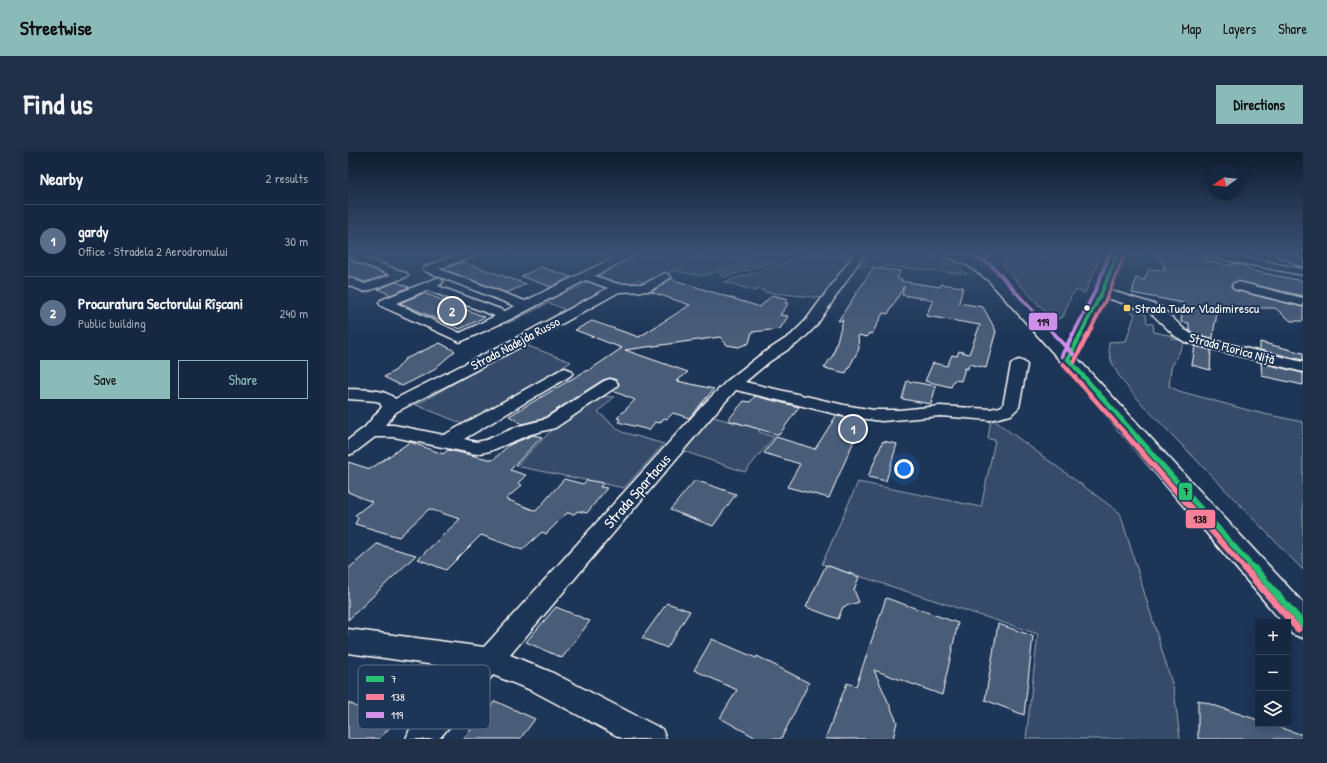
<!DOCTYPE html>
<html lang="en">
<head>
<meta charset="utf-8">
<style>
  :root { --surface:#162841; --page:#1f3048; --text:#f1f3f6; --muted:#9ea6b1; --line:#35445a; --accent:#8bbbb9 }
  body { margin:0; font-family:"Patrick Hand",sans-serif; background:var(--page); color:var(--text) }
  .controls { position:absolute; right:12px; bottom:12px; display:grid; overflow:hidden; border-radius:0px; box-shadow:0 2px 10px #0003 }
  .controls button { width:36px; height:36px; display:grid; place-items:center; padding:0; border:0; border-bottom:1px solid var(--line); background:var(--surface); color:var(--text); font:20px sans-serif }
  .compass { position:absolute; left:859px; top:12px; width:36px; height:36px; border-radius:50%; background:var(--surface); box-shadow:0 2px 10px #0003; rotate:255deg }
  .you { position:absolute; left:556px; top:317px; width:14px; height:14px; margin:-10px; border:3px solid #fff; border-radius:50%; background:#1a73e8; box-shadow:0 0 0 6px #1a73e833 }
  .badge { display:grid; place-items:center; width:26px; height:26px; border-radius:50%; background:var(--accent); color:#fff; font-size:13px; font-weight:700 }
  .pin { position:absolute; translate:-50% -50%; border:2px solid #fff; box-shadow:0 1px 4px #0006 }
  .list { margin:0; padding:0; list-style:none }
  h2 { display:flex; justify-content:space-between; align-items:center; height:52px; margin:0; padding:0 16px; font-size:17px }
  h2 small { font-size:13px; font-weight:400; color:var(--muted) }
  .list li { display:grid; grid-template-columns:26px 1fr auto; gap:12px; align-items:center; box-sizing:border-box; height:72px; padding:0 16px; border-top:1px solid var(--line) }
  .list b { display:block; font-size:15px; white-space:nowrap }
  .list p { margin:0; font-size:13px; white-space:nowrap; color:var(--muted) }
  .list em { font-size:13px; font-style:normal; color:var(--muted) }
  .actions { display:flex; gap:8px; padding:12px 16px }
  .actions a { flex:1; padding:9px 0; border:1px solid var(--accent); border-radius:0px; text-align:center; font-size:14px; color:var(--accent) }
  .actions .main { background:var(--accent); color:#111 }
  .icon { flex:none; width:22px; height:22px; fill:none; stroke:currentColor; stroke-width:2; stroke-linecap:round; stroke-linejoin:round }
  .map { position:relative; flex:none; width:955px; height:587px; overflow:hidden; border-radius:0px }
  header { display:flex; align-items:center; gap:24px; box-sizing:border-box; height:56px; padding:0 20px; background:var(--accent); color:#111 }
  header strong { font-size:19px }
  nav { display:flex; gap:22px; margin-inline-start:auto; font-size:14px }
  .intro { display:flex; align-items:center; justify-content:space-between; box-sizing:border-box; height:96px; padding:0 24px }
  h1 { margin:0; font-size:28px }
  .button { padding:10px 18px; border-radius:0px; background:var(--accent); color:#111; font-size:14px; font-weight:700 }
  main { display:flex; gap:24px; padding:0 24px }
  aside { flex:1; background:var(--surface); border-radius:0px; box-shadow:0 2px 10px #0003 }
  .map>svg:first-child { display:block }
  .green { fill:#364b69; stroke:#9aa5b4 }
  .building { fill:#4a5d79; stroke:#fff }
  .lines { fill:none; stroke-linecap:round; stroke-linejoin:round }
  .minor-casing { stroke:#fff; stroke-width:3 }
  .major-casing { stroke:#fff; stroke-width:3 }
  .minor { fill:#1d3557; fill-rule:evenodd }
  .major { fill:#1d3557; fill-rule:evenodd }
  .bus-1-far3-casing { stroke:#1d3557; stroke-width:5.5 }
  .bus-1-far2-casing { stroke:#1d3557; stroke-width:7 }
  .bus-1-far1-casing { stroke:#1d3557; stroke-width:8 }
  .bus-1-casing { stroke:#1d3557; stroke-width:10 }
  .bus-2-far3-casing { stroke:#1d3557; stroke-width:5.5 }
  .bus-2-far2-casing { stroke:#1d3557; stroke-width:7 }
  .bus-2-far1-casing { stroke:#1d3557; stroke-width:8 }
  .bus-2-casing { stroke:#1d3557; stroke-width:10 }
  .bus-3-far1-casing { stroke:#1d3557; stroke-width:5.5 }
  .bus-3-casing { stroke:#1d3557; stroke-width:7 }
  .bus-1-far3 { stroke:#26c172; stroke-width:3.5 }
  .bus-1-far2 { stroke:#26c172; stroke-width:4.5 }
  .bus-1-far1 { stroke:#26c172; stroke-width:5.5 }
  .bus-1 { stroke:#26c172; stroke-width:7 }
  .bus-2-far3 { stroke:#ff8098; stroke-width:3.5 }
  .bus-2-far2 { stroke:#ff8098; stroke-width:4.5 }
  .bus-2-far1 { stroke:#ff8098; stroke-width:5.5 }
  .bus-2 { stroke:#ff8098; stroke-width:7 }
  .bus-3-far1 { stroke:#ce8fe9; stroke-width:3.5 }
  .bus-3 { stroke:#ce8fe9; stroke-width:4.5 }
  .bus-dot { fill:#fff; stroke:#1d3557; stroke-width:1.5 }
  .poi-dot { fill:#ffd166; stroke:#1d3557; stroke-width:1.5 }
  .labels { text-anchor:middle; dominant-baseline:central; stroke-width:4; stroke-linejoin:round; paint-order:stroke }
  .far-poi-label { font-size:13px; fill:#fff; stroke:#1d3557; text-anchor:start }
  .far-street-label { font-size:13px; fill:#fff; stroke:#1d3557 }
  .street-label { font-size:15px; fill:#fff; stroke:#1d3557 }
  .key { fill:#1d3557; stroke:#617289; stroke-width:1 }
  .key-label { font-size:11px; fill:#fff }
  .line-badge { stroke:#1d3557; stroke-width:1.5 }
  .pale-badge-label { font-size:11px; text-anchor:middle; font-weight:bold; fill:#111 }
</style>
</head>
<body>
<header>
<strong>Streetwise</strong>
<nav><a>Map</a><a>Layers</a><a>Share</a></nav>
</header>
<div class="intro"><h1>Find us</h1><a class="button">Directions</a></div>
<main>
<aside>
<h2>Nearby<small>2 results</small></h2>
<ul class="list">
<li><span class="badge" style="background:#5c6f8a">1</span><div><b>gardy</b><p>Office · Stradela 2 Aerodromului</p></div><em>30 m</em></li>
<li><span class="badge" style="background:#5c6f8a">2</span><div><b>Procuratura Sectorului Rîșcani</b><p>Public building</p></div><em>240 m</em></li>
</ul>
<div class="actions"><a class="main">Save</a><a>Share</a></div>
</aside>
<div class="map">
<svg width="955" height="587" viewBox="0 0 955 587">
  <rect width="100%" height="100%" fill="#1d3557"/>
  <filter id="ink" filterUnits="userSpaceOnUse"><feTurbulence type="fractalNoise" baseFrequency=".025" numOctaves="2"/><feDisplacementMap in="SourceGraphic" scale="8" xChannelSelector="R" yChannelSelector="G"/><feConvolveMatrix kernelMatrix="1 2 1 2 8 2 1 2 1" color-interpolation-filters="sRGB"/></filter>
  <g filter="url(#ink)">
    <path class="green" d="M659,101H671L694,105L695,101H754L737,141L728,138L723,144L715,165L710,167L702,165L654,113Z
      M286,103H345L342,107L373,106L374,104L405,105L402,110L353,124L326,118L301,131L290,128C273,137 265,130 247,124L246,123Z
      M448,104H506L474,146L416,140L415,138L410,137L407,139L377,130L446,108Z
      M519,104C551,104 593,99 619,122L538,114L536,116L510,114L512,110L517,109Z
      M416,109H429L376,125L371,122Z
      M247,129L264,135L212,163L210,161L216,157L201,151L160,171H157L153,170L214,139L225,138L235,133L233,131Z
      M786,156L791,158L798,163L799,171L805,172L806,180L825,184V187L837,189L823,216L821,234L831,239L907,260L955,270V418L796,254C781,237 758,214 761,190L778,189L787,162L782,159Z
      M175,192L223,210L118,273L68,253Z
      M252,244L266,245L250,260L274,280L316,292L276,336L168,314L203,279L201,277Z
      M365,265L412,277L411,280L426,285L397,320L335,299Z
      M643,266L772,361L826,538L832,587H678L690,482L474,412L510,330L633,355L647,288L640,287Z"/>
    <path class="building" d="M803,101H823L884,114V111L899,114L900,118L955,129V144L890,129L886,130L883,133L886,138L955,155V169H943L927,156H868V169H867L865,186L848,183L841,178V171L833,170L835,151L784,141L788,126L796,128L801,117L818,118L815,114H817Z
      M0,106L4,109L39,123L17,130L0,124Z
      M115,110L178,132L159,141L95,117Z
      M193,115L223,125L203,135L173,124Z
      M525,116L552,119L549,127H554L553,129L592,135L593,132L615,135L611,151L635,155L648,179L638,216L621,212L620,217L617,216L613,229L606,228L603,235L577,229L585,211L599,214L604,203L609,204L611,199L621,202L632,173L578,164L585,148L554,143L556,134L540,162L535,161L524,182L521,181L519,185L510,183L511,197L498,221L476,216L485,203L495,168L490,169Z
      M323,127L412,155L424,143L440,147L437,151H441L432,163L440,164L432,177L404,180L401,191L391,195L379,193L372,185L277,198L340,220L329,229L366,237L341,266L325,261L319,267L316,266L312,271L307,270L301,278L270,270L272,267L269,266L287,248L265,239L269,236L271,231L268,228L262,226L255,228L194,267L174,272L161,264L239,218L240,219L274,196L227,178L244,169L291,185L342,153L303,140Z
      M48,130L61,135L43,143L30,137Z
      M76,141L137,165L112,177L52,151Z
      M912,190L955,201V208L912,198Z
      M92,191L107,199L84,219L54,234L36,225L48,218L57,207Z
      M847,194L863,198L862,218L844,213Z
      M913,211L955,221V233L914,224Z
      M559,229L588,234L583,252L554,247Z
      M407,244L451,255L431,283L380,268L396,249L402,250Z
      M488,264L515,268L481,346L439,335L452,312L416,301L428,285L467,297Z
      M185,283L194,285L162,318L178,323L170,331L174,333L158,347L188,359L216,327L235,332L239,328L255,331L252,335L259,336L239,361L230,359L226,362L219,361L198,382L194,380L174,398L133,383L98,418L70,407L112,367L81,357L51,385L7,372L10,366L7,363L24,350L0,340V310L22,317L62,290L95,302L100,298L145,308L161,293Z
      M535,289L549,292L538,329L520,325Z
      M347,328L388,342L365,374L322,358Z
      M29,392L68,403L0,468V417Z
      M478,413L511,425L506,438L511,450L495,455L490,467L458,455Z
      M538,446L610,471L594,543L526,518L549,570L545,587H477L499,531L508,534Z
      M319,451L342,459L319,496L294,486Z
      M208,455L242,469L214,506L178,490Z
      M650,472L685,484L676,563L637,548Z
      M364,487L408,506L409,504L461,531L433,587H410L372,566L389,538L346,518Z
      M850,548L910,568V572H922L955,583V587H850Z
      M147,549L187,567L172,587H115Z
      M0,550L43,574L31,587H0Z"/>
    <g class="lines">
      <defs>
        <path id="minor" d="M7,101H17L15,105L58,121L60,123L58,125L17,140L0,133V125L17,132L43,123L5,108L3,106Z
          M114,101H129L128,103L91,117L177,149L275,101H288L287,103L247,124L270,132H296L317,121L321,123L323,125L302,139L271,140L176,193L48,260L37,273H46L96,283L212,218L217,216L222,218L225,221L222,224L116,287L128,290L138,288L171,274L195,268L256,229L262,227L268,229L270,232L268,235L207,276L183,282L142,299L128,302L46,285H27L6,301L0,303V288L17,275L34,255L32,251L29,249L0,247V237C15,238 36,236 47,247L166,187L260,136L238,128L163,167L112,190L33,154L31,151L33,148L89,126L93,127L95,130L90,134L157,159L167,154L77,119L75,117L77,115ZM79,138L147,164L112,181L48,151Z
          M507,101H517L468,174L453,189L421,210L397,230L496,253L526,258H551L592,254L642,257L652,255L655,253L663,213L666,210L671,208L676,210L679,213L671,255L663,263L642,268L592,264L534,269L496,264L388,238L367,261L162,503L203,520L314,577L318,587H275L185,539L145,523L91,587H58L62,577L116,517L0,501V477L136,495L355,253L379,229L411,204L443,183L458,168Z
          M632,101H644L630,113H622L620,111Z
          M852,101H874L955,117V123L857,104Z
          M927,101H941L955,108V115L928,103Z
          M890,130L955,146V154L886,137L884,134L886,131Z
          M754,136L812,154L837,178L847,184L955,210V220L837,190L827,184L802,160L750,143L748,140L750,137Z"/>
        <path id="major" d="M593,101C619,101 631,105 650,122L718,194L746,140L763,101H777L762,140L729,206L955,451V486L944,482L940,477V470H934L714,211L640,128L619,113L595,104Z"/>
      </defs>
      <use href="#minor" class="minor-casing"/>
      <use href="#major" class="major-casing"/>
      <use href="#minor" class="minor"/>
      <use href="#major" class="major"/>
      <defs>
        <path id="bus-1-far3" d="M732,183L754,140L770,101"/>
        <path id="bus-1-far2" d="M720,207L790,286
          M720,207L733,182"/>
        <path id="bus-1-far1" d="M789,285L907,418"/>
        <path id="bus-1" d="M907,417L955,472"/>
        <path id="bus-2-far3" d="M740,183L760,143L776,104"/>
        <path id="bus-2-far2" d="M726,210L740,182
          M715,212L781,286"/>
        <path id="bus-2-far1" d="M780,285L898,418"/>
        <path id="bus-2" d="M897,417L950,477"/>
        <path id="bus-3-far1" d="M619,101L643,113L707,183
          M725,183L748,137L762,101"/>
        <path id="bus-3" d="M706,182L725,202
          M714,204L725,182"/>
      </defs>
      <use href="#bus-1-far3" class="bus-1-far3-casing"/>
      <use href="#bus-1-far2" class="bus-1-far2-casing"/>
      <use href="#bus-1-far1" class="bus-1-far1-casing"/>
      <use href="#bus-1" class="bus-1-casing"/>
      <use href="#bus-2-far3" class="bus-2-far3-casing"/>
      <use href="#bus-2-far2" class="bus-2-far2-casing"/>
      <use href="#bus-2-far1" class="bus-2-far1-casing"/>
      <use href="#bus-2" class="bus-2-casing"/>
      <use href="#bus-3-far1" class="bus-3-far1-casing"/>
      <use href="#bus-3" class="bus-3-casing"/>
      <use href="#bus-1-far3" class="bus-1-far3"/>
      <use href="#bus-1-far2" class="bus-1-far2"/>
      <use href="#bus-1-far1" class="bus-1-far1"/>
      <use href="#bus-1" class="bus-1"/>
      <use href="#bus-2-far3" class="bus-2-far3"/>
      <use href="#bus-2-far2" class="bus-2-far2"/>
      <use href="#bus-2-far1" class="bus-2-far1"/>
      <use href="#bus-2" class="bus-2"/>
      <use href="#bus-3-far1" class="bus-3-far1"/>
      <use href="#bus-3" class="bus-3"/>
    </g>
  </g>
  <linearGradient id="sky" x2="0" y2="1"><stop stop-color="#101d30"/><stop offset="0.55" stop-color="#3a5174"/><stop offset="1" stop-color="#3a5174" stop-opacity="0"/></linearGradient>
  <rect width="955" height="183" fill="url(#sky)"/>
  <circle class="bus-dot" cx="739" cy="156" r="3.5"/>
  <rect class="poi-dot" x="775" y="152" width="8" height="8" rx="2"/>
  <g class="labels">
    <g class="far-poi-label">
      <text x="787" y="156">Strada Tudor Vladimirescu</text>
    </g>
    <g class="far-street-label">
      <text transform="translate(167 191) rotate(-28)">Strada Nadejda Russo</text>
      <text transform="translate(884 196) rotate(15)">Strada Florica Niță</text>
    </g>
    <g class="street-label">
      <text transform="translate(289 339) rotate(-49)">Strada Spartacus</text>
    </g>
  </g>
  <rect x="10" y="513" width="132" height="64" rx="6" class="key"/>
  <rect x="18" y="524" width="18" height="6" fill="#26c172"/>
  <rect x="18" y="542" width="18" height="6" fill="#ff8098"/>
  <rect x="18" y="560" width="18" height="6" fill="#ce8fe9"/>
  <g class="key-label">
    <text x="43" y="531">7</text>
    <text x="43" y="549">138</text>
    <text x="43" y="567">119</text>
  </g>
  <g class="line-badge">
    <rect x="680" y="160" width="30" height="19" rx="4" fill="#ce8fe9"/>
    <rect x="830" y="330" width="15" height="19" rx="4" fill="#26c172"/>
    <rect x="837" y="357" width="31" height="20" rx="4" fill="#ff8098"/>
  </g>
  <g class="pale-badge-label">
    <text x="695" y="174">119</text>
    <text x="838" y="343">7</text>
    <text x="852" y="371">138</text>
  </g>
</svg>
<div class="controls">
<button>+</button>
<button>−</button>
<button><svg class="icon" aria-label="layers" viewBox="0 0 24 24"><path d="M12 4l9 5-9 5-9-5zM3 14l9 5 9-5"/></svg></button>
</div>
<svg class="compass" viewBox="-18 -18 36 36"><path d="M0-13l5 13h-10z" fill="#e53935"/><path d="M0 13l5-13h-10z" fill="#9ea6b1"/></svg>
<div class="you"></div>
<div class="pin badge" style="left:505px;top:277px;background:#5c6f8a">1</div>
<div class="pin badge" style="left:104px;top:159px;background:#5c6f8a">2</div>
</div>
</main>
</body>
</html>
